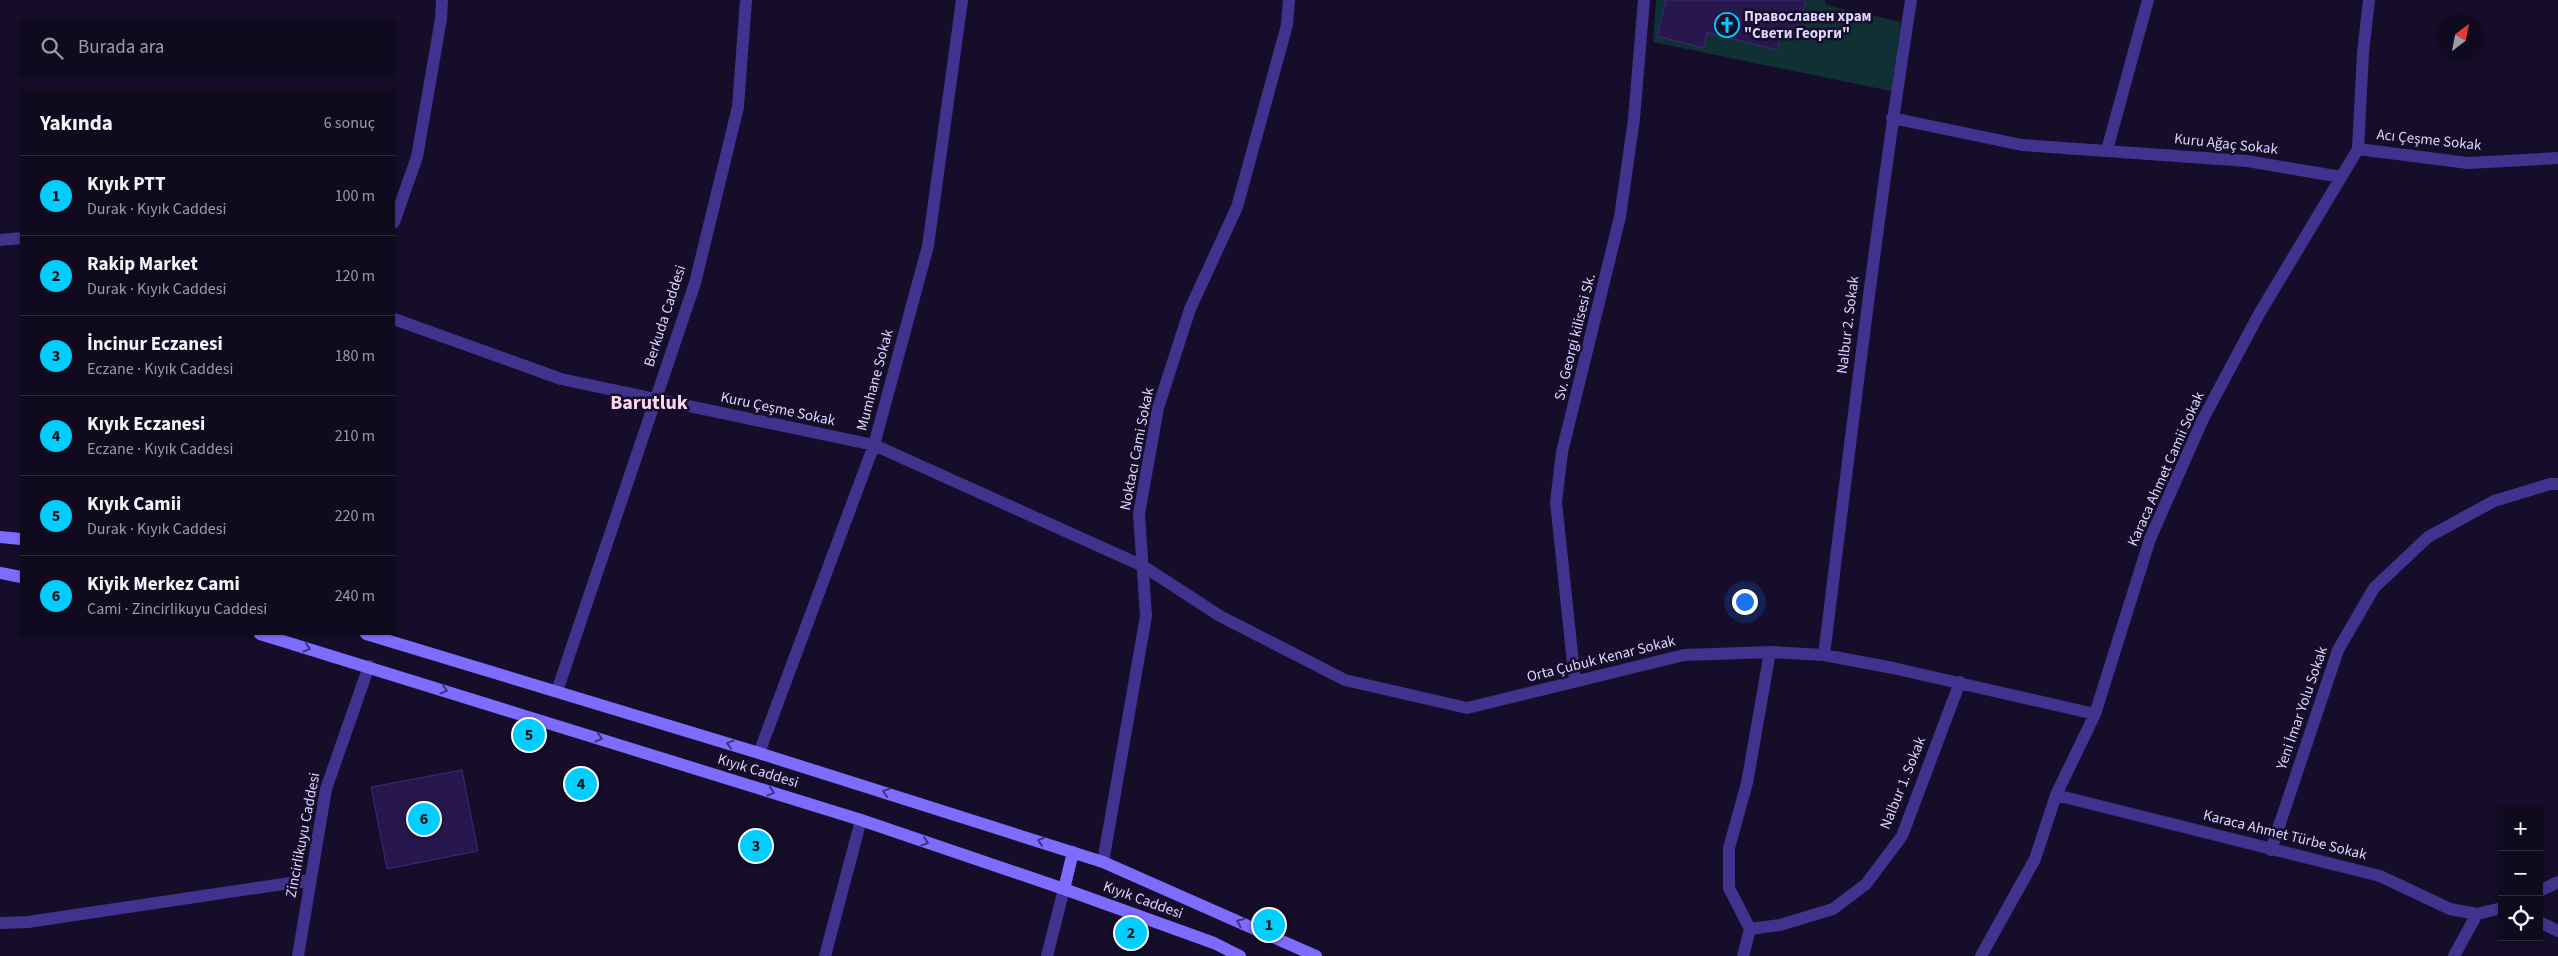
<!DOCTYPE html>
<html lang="tr">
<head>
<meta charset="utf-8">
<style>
  :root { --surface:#100a1f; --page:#191328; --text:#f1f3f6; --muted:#9c9aa4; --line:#302b3d; --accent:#01cdff }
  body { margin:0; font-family:"Source Sans 3",sans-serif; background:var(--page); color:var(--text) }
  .controls { position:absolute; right:15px; bottom:15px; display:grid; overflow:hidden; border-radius:0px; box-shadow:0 1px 4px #0004 }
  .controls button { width:45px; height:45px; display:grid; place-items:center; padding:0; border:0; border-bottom:1px solid var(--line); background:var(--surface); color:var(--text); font:25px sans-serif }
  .compass { position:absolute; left:2438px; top:15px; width:45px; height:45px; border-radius:50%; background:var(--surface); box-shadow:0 1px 4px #0004; rotate:32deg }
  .you { position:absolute; left:1744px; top:601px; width:18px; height:18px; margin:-12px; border:4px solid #fff; border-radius:50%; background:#1a73e8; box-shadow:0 0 0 8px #1a73e833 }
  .badge { display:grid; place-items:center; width:32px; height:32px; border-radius:50%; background:var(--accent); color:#111; font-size:16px; font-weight:700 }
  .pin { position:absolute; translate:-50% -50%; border:2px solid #fff; box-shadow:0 1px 5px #0006 }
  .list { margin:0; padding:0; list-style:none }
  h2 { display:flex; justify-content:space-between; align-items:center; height:65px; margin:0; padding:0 20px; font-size:21px }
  h2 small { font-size:16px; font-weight:400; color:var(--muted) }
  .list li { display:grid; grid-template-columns:32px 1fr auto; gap:15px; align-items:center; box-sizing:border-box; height:80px; padding:0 20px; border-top:1px solid var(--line) }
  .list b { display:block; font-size:19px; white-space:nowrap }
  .list p { margin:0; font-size:16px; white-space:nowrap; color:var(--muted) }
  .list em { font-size:16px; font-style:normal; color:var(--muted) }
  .icon { flex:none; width:28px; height:28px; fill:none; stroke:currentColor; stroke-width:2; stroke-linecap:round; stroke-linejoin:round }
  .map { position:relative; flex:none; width:2558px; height:956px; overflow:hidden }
  .search { position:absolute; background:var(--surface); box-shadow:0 1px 4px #0004; left:20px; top:20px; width:375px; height:55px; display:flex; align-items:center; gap:12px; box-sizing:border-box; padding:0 18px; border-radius:0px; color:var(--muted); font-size:19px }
  .panel { position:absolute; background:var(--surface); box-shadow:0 1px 4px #0004; left:20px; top:90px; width:375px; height:545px; border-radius:0px }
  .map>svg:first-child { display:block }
  .green { fill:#0f3134 }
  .building { fill:#27174c; stroke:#3f267b }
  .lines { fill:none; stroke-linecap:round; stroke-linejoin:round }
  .street { stroke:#3f338d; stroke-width:12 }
  .secondary { stroke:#7e6cff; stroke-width:12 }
  .oneway { stroke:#3f337f }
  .labels { text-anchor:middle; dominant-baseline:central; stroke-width:5; stroke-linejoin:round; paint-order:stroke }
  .poi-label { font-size:15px; font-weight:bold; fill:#ded5ff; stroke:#150d29; text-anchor:start }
  .street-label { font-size:15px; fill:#ded5ff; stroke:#150d29 }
  .district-label { font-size:20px; font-weight:bold; fill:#ffd7ed; stroke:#150d29 }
</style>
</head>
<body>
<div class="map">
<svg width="2558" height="956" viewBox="0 0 2558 956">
  <rect width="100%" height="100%" fill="#150d29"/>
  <path class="green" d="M1656,0H1825L1826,5L1901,22L1891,91L1653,42Z"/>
  <path class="building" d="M1666,0H1804L1805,4L1799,23L1791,28H1783L1777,50L1707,32L1704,48L1657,36Z
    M462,770L478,851L387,869L371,787Z"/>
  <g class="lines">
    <path class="street" d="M1892,118L2022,145L2247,161L2341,177
      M2358,149L2468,163L2558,158
      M2107,150L2148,0
      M394,222L417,157L441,19L442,0
      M0,240L21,238
      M394,319L561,379L874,445L1143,566L1220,616L1345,680L1467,708L1684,655L1770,652L1824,655L1893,668L2095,714
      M1824,655C1851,437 1877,218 1911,0
      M1575,682L1556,502L1562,452L1620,217L1634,119L1644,0
      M557,691L695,283L738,107L746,0
      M759,753L874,445L928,246L962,0
      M2056,795L2380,876L2450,909L2477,914L2502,908
      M2271,850L2338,650L2374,588L2428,537L2494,501L2550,484H2558
      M1103,862L1146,616L1139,514L1158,408L1190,309L1237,207L1287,25L1289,0
      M2539,891L2558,882
      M2539,922L2558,931
      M0,923L28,922L310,880
      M1750,929L1729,888V848L1747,783L1770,652
      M298,956L326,789L369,666
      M825,956L861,820
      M1047,956L1064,889
      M1743,956L1750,929L1780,925L1833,909L1866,884L1902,836L1960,682
      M1981,956L2035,859L2056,795L2095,714L2150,539L2202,421L2259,314L2358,149L2363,53L2369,0
      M2454,956L2477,914"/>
    <path class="secondary" d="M0,537L21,539
      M0,573L21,577
      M260,634L861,820L1064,889L1214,943L1240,956
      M366,634L759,753L1103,862L1316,956
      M1064,889L1073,852"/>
  </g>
  <defs><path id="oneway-chevron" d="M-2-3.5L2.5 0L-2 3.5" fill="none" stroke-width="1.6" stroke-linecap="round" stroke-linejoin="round" transform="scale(1.25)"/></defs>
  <g class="oneway">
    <use href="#oneway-chevron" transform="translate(307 648) rotate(17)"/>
    <use href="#oneway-chevron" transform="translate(444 690) rotate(17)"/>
    <use href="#oneway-chevron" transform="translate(599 738) rotate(17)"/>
    <use href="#oneway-chevron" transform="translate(730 744) rotate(-163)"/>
    <use href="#oneway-chevron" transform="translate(771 792) rotate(17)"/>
    <use href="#oneway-chevron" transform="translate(886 792) rotate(-162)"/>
    <use href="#oneway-chevron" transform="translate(1041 841) rotate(-162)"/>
    <use href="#oneway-chevron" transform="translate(925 842) rotate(19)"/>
    <use href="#oneway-chevron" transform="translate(1240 922) rotate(-156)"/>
  </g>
  <defs>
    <symbol id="church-ring" viewBox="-11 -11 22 22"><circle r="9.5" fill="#150d29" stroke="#01cdff" stroke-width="1.5"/><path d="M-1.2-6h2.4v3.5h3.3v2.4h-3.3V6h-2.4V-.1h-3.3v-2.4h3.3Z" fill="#01cdff"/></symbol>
  </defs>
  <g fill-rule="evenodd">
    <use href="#church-ring" x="1713" y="11" width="28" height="28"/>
  </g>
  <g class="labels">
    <g class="poi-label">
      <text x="1744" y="16">Православен храм<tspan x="1744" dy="17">"Свети Георги"</tspan></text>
    </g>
    <g class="street-label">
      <text transform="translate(2429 140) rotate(6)">Acı Çeşme Sokak</text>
      <text transform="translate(2226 144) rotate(6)">Kuru Ağaç Sokak</text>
      <text transform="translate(665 316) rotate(-72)">Berkuda Caddesi</text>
      <text transform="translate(1848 325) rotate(-83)">Nalbur 2. Sokak</text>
      <text transform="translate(1575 337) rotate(-76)">Sv. Georgi kilisesi Sk.</text>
      <text transform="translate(875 380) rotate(-75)">Mumhane Sokak</text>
      <text transform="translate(778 409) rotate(12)">Kuru Çeşme Sokak</text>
      <text transform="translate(1137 449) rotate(-79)">Noktacı Cami Sokak</text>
      <text transform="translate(2166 469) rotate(-66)">Karaca Ahmet Camii Sokak</text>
      <text transform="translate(1601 659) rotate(-14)">Orta Çubuk Kenar Sokak</text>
      <text transform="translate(2302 708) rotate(-71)">Yeni İmar Yolu Sokak</text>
      <text transform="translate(758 771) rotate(17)">Kıyık Caddesi</text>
      <text transform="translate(1903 783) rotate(-68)">Nalbur 1. Sokak</text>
      <text transform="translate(303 835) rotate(-79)">Zincirlikuyu Caddesi</text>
      <text transform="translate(2285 835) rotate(14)">Karaca Ahmet Türbe Sokak</text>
      <text transform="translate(1143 900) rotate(20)">Kıyık Caddesi</text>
    </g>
    <g class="district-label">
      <text x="649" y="403">Barutluk</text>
    </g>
  </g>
</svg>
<div class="controls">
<button>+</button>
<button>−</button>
<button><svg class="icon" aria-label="locate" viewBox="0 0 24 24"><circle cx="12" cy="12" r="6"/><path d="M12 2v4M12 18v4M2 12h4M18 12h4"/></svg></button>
</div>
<svg class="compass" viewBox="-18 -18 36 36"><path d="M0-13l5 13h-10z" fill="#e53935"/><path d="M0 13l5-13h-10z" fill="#9c9aa4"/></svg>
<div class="you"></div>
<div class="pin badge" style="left:1269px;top:925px">1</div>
<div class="pin badge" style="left:1131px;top:933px">2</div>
<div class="pin badge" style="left:756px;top:846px">3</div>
<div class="pin badge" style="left:581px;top:784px">4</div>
<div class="pin badge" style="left:529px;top:735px">5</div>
<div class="pin badge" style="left:424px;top:819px">6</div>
<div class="search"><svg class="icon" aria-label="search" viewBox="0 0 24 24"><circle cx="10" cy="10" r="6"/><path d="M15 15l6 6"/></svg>Burada ara</div>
<section class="panel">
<h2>Yakında<small>6 sonuç</small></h2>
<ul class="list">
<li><span class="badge">1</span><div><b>Kıyık PTT</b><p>Durak · Kıyık Caddesi</p></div><em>100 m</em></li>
<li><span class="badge">2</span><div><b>Rakip Market</b><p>Durak · Kıyık Caddesi</p></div><em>120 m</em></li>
<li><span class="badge">3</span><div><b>İncinur Eczanesi</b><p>Eczane · Kıyık Caddesi</p></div><em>180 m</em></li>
<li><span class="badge">4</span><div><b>Kıyık Eczanesi</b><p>Eczane · Kıyık Caddesi</p></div><em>210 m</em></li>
<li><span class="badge">5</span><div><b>Kıyık Camii</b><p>Durak · Kıyık Caddesi</p></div><em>220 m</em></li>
<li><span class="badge">6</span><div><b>Kiyik Merkez Cami</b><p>Cami · Zincirlikuyu Caddesi</p></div><em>240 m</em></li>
</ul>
</section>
</div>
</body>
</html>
